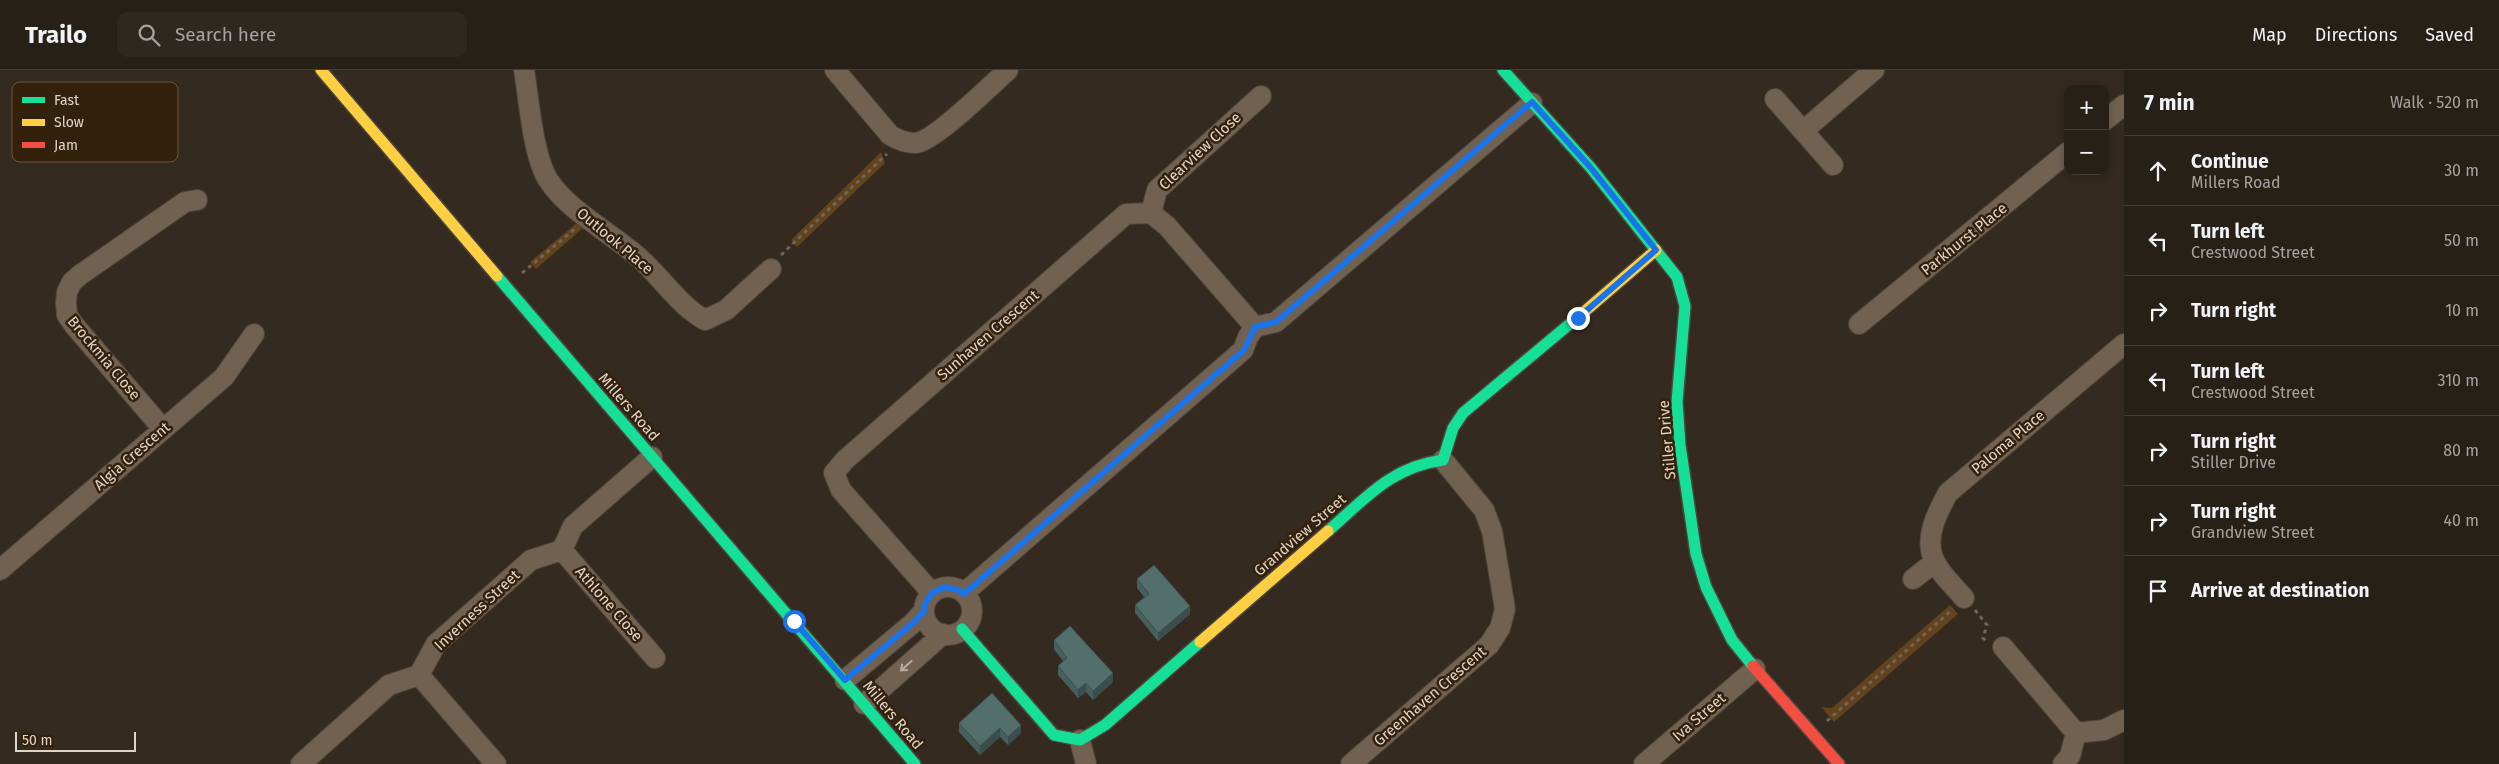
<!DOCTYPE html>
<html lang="en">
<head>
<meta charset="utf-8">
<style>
  :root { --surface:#272017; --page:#2f2820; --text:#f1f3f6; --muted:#a4a3a1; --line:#433e36 }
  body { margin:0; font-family:"Fira Sans",sans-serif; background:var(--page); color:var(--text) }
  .controls { position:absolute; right:15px; top:15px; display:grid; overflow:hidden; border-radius:10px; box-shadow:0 2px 8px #0003 }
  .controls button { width:45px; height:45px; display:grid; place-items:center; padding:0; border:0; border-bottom:1px solid var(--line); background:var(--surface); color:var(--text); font:25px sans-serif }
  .scale { position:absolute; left:15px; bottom:12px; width:121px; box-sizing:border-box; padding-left:5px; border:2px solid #e0d4c8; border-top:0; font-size:14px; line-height:18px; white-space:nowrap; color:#e0d4c8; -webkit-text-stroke:4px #33210c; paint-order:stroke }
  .stop { position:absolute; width:15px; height:15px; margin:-11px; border:4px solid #1a73e8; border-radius:50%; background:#fff }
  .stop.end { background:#1a73e8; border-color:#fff; box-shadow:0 1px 5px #0008 }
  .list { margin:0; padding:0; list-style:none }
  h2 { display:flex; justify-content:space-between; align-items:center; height:65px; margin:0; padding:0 20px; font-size:21px }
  h2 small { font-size:16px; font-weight:400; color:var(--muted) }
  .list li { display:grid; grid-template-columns:32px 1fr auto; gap:15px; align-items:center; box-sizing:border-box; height:70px; padding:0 20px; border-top:1px solid var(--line) }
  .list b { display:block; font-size:19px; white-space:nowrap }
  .list p { margin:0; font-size:16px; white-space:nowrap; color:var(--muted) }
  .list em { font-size:16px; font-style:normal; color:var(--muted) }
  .icon { flex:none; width:28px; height:28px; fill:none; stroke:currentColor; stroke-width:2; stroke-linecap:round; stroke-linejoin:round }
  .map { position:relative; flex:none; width:2124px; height:694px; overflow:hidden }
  header { display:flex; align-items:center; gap:30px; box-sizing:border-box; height:70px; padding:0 25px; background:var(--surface); border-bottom:1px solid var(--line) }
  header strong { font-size:24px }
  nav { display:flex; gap:28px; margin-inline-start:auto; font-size:18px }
  .search { width:350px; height:45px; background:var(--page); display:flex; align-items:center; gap:12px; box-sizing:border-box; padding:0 18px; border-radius:10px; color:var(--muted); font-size:19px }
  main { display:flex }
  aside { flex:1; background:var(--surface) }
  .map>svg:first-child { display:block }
  .grass { fill:#62431d }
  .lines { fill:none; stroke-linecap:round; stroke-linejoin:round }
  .street-casing { stroke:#4e453c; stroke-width:22 }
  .fast-casing { stroke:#4e453c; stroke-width:14 }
  .slow-casing { stroke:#4e453c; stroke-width:14 }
  .jam-casing { stroke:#4e453c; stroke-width:14 }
  .path { stroke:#706558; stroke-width:3; stroke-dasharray:4 4; stroke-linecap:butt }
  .street { stroke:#706151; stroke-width:20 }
  .fast { stroke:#16e098; stroke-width:11 }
  .slow { stroke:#ffcf43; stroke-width:11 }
  .jam { stroke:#f24e42; stroke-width:11 }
  .wall { fill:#475f5d }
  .shaded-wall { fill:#3a4e4c }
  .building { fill:#536f6c; stroke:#3a4e4c }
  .oneway { stroke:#b9ac9e }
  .route { stroke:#1a73e8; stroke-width:6 }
  .labels { text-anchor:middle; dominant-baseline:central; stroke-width:5; stroke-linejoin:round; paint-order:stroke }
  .street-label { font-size:15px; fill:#e0d4c8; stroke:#33210c }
  .key { fill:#33210c; stroke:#675744; stroke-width:1 }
  .key-label { font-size:14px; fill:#e0d4c8 }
</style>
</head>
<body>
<header>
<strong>Trailo</strong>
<div class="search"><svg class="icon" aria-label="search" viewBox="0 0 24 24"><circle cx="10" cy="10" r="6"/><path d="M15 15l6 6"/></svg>Search here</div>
<nav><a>Map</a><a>Directions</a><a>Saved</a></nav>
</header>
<main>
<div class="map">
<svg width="2124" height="694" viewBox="0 0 2124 694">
  <rect width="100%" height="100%" fill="#342a1f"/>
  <path class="grass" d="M881,82L885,93L797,177L791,170Z
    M578,152L583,158L536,199L530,192Z
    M1950,535L1958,544L1834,652L1821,637L1832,638Z"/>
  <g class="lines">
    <defs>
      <path id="street" d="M524,0C529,29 533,88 549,111C568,140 609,162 636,185C661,206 677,234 705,250L726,240L771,199
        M835,0L890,65C898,70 906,73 916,73C935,71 991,15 1008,0
        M1775,29L1833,95
        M2105,50L2124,35
        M1803,61L1874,0
        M1151,143L1157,120L1261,26
        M1859,254L2068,82
        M163,359L74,255L67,245L66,233L67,222L72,212L80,205L185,132L197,130
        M562,480L655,588
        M0,500L224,307L254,264
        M1913,509L1935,492
        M924 541a24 24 0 1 1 48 0a24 24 0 1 1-48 0Z
        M932,523L841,420L834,403L845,390L1126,144L1151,143L1167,156L1255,257
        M964,523L1243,280L1248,267L1255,257L1276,252L1532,33
        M1964,528C1955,517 1941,505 1935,492C1923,469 1937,443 1948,423L2124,274
        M2003,577L2076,663
        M419,605L496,694
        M845,610L913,553L924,541
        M864,634L943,564
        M1080,670L1086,694
        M301,694L389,615L419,605L436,574L531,490L562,480L573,456L652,387
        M1351,694L1489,575L1500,558L1505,539L1492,461L1484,440L1443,390
        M1644,694L1755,599
        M2063,694L2070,686L2076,663L2104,660L2124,650"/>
      <path id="fast" d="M1503,0L1591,98L1677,207L1685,236L1677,332L1680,375L1696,484L1706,517L1732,570L1753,596
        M497,206L915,694
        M1328,461C1366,428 1391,397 1443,390L1453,358L1463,343L1584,242
        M962,559L1054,665L1080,670L1105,655L1200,572"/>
      <path id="slow" d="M321,0L497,206
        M1584,242L1656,180
        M1200,572L1328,461"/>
      <path id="jam" d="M1753,596L1839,694"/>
    </defs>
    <use href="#street" class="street-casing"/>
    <use href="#fast" class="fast-casing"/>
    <use href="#slow" class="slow-casing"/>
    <use href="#jam" class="jam-casing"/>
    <path class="path" d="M781,185L887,84
      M522,203L575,159
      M1975,540L1987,555L1983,568L1987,572
      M1827,651L1953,539"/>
    <use href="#street" class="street"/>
    <use href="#fast" class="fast"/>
    <use href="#slow" class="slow"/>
    <use href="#jam" class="jam"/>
  </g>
  <path class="wall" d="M1137,509L1190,544L1158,571L1135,543V535L1144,527L1137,518Z
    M1054,570L1113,612L1093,630L1086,622L1078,628L1058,605V596L1063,591L1054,579Z
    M992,623L1021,663L1008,675L1000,667L980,685L959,662V653Z"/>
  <path class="shaded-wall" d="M1190,536V544L1158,571V563Z
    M1113,603V612L1093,630V621Z
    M1086,613V622L1078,628V620Z
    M1021,655V663L1008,675V667Z
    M1000,658V667L980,685V676Z"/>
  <path class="building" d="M1154,495L1190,536L1158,563L1135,535L1149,524L1137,509Z
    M1070,556L1113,603L1093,621L1086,613L1078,620L1058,596L1067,588L1054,570Z
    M992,623L1021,655L1008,667L1000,658L980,676L959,653Z"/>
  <defs><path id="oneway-shaft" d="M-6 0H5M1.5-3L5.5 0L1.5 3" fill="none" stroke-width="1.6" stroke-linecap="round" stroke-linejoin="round" transform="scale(1.25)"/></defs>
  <use class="oneway" href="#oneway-shaft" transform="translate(906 596) rotate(138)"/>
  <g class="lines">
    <path class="route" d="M794,551L845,610L913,553L924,541L925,534L932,523L944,517L958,520L964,524L1244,280L1255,257L1276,252L1532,32L1591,98L1656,180L1578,248"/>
  </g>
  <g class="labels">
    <g class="street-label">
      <text transform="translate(1200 81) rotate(-43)">Clearview Close</text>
      <text transform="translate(1964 169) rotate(-39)">Parkhurst Place</text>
      <text transform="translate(615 171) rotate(40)">Outlook Place</text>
      <text transform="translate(988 265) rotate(-41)">Sunhaven Crescent</text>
      <text transform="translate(104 288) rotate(50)">Brockmia Close</text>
      <text transform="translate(629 337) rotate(49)">Millers Road</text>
      <text transform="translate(1667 370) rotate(-95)">Stiller Drive</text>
      <text transform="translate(2008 372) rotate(-40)">Paloma Place</text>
      <text transform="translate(132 386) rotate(-41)">Algia Crescent</text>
      <text transform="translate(1300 465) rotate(-41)">Grandview Street</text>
      <text transform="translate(609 534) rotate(49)">Athlone Close</text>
      <text transform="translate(477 540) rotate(-43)">Inverness Street</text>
      <text transform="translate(1430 626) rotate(-41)">Greenhaven Crescent</text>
      <text transform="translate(893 645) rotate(50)">Millers Road</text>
      <text transform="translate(1699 647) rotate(-41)">Iva Street</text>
    </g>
  </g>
  <rect x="12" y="12" width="166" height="80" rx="8" class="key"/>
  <rect x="22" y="27" width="23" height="6" fill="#16e098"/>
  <rect x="22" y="49" width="23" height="7" fill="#ffcf43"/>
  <rect x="22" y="72" width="23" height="6" fill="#f24e42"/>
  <g class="key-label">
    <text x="54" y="35">Fast</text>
    <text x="54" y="57">Slow</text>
    <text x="54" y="80">Jam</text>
  </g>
</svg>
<div class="controls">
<button>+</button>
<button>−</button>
</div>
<div class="scale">50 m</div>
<div class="stop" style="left:794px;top:551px"></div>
<div class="stop end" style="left:1578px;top:248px"></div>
</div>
<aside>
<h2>7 min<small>Walk · 520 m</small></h2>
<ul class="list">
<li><svg class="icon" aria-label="ahead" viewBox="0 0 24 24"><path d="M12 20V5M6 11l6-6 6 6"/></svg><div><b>Continue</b><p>Millers Road</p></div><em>30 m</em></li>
<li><svg class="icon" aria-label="left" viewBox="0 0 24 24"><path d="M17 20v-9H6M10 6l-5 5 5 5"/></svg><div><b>Turn left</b><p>Crestwood Street</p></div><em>50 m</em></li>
<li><svg class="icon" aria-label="right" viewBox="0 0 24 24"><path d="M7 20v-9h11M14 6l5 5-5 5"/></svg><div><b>Turn right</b></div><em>10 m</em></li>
<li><svg class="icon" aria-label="left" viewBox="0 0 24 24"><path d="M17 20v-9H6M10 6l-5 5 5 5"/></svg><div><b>Turn left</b><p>Crestwood Street</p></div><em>310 m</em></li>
<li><svg class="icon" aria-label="right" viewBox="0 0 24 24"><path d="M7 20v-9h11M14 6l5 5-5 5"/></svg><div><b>Turn right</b><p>Stiller Drive</p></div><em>80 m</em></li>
<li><svg class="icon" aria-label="right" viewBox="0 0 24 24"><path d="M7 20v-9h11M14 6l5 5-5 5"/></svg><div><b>Turn right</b><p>Grandview Street</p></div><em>40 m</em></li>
<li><svg class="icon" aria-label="arrive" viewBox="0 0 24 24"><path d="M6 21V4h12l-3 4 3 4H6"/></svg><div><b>Arrive at destination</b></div></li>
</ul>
</aside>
</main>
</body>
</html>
